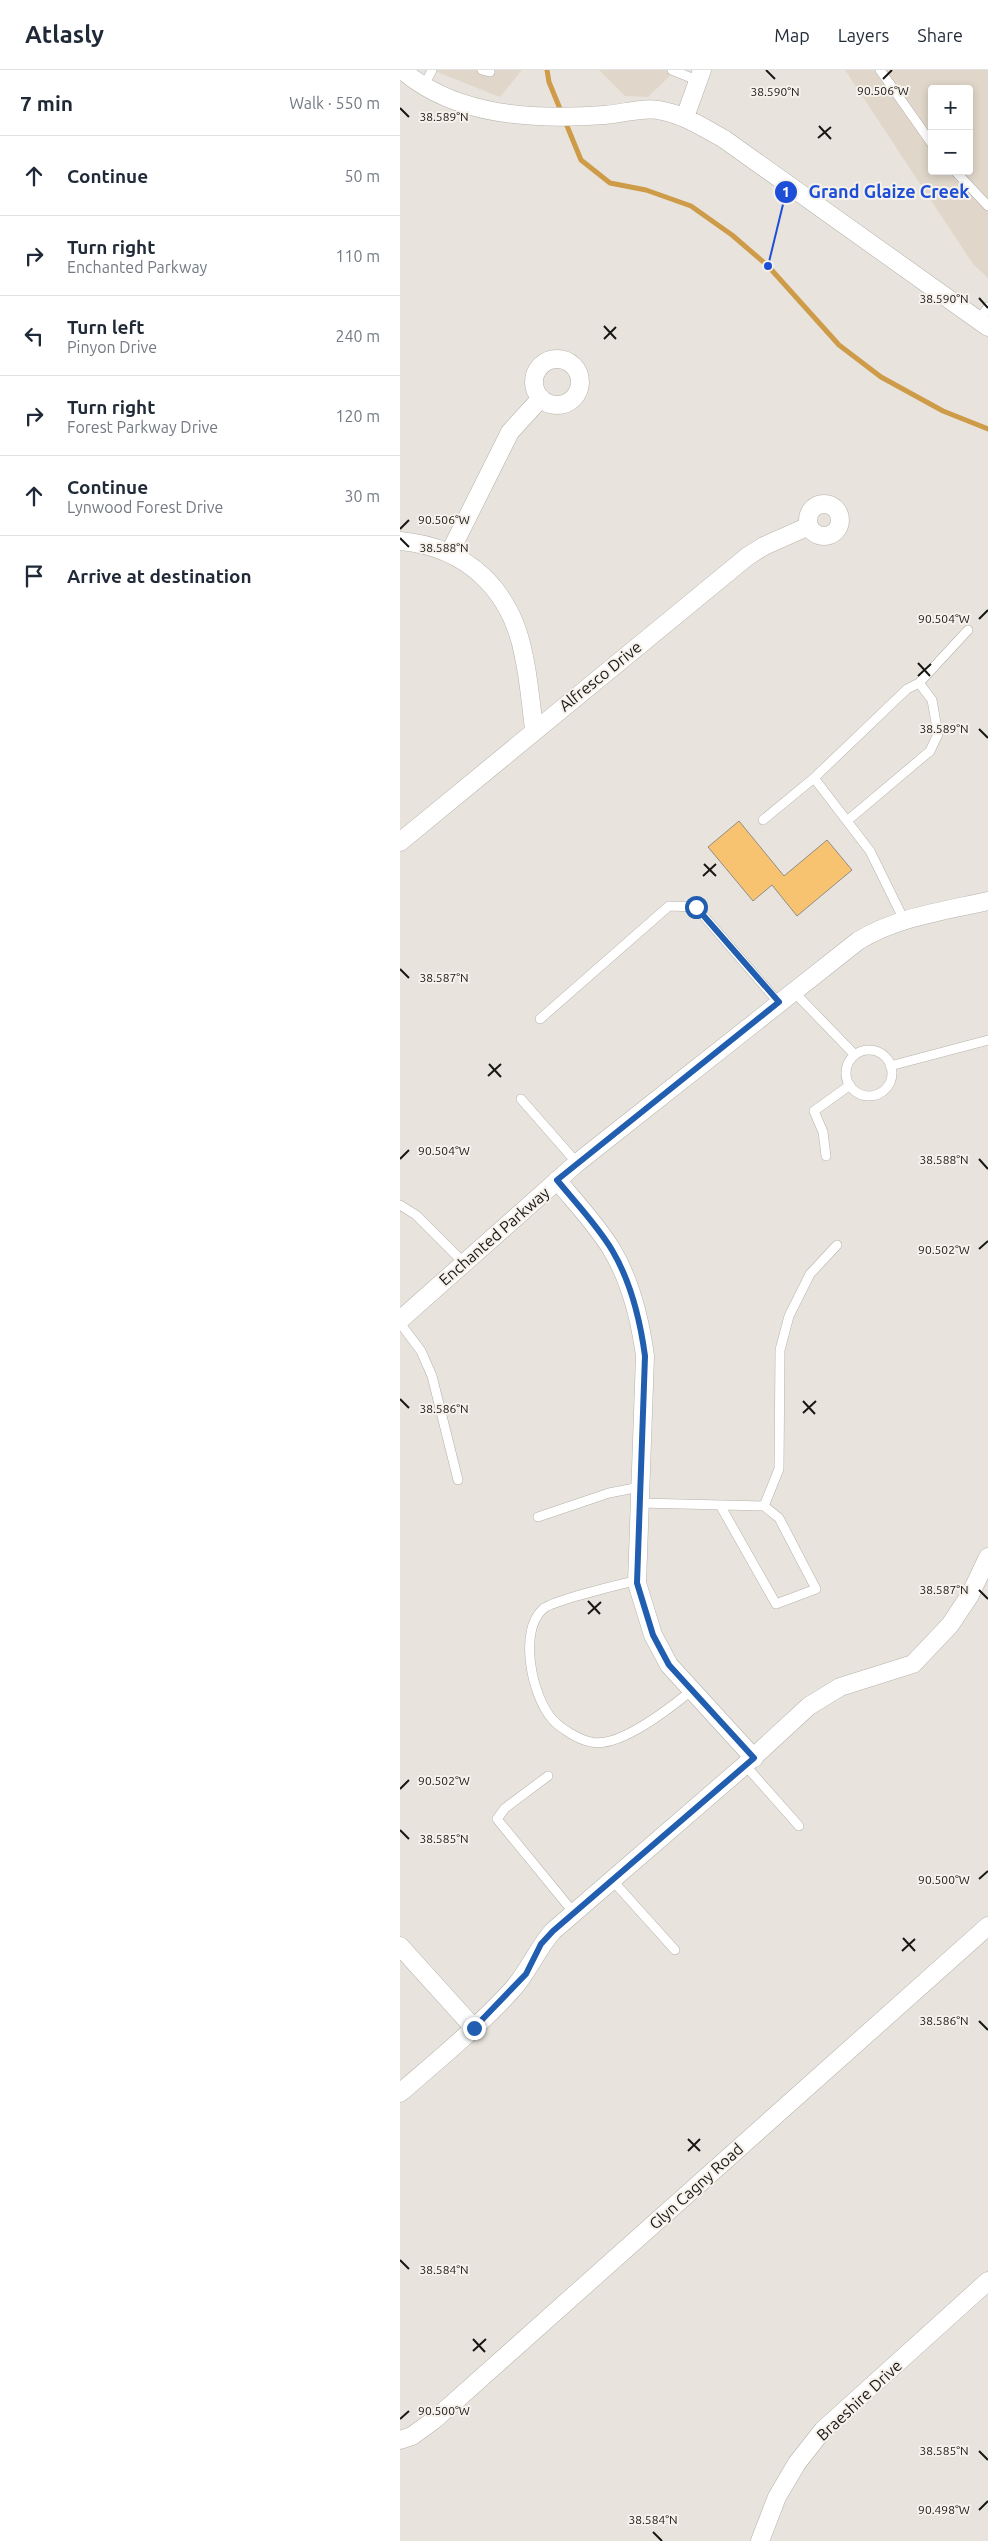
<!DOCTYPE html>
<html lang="en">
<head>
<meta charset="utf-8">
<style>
  :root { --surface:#fff; --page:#f6f6f7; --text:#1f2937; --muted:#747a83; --line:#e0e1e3 }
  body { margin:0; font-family:Ubuntu,sans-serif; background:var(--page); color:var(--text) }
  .controls { position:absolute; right:15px; top:15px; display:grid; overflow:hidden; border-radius:5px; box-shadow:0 2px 8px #0003 }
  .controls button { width:45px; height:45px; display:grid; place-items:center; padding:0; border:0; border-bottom:1px solid var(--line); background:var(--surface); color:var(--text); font:25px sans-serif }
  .stop { position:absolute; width:15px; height:15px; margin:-11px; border:4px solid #225eb0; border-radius:50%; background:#fff }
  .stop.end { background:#225eb0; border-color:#fff; box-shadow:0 1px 5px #0008 }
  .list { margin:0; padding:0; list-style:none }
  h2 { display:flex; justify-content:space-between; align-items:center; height:65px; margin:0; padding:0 20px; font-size:21px }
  h2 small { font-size:16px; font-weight:400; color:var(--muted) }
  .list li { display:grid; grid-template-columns:32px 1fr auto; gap:15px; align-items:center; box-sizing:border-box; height:80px; padding:0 20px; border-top:1px solid var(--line) }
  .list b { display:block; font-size:19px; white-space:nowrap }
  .list p { margin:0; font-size:16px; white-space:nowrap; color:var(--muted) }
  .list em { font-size:16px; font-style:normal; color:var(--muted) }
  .icon { flex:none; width:28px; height:28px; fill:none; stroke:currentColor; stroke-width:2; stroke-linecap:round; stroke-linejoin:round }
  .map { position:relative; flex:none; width:588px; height:2471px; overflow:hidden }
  header { display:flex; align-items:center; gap:30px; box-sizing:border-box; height:70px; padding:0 25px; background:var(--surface); border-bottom:1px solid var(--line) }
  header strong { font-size:24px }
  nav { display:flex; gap:28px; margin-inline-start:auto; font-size:18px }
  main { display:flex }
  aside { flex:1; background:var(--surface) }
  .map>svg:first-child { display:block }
  .built { fill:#e0d7ca; fill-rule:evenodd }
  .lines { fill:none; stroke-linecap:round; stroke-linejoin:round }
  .stream { stroke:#ce9b48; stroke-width:5 }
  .building { fill:#f8c370; stroke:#908c86 }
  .lane-casing { stroke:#b6b1ab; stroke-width:10 }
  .street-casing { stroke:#b6b1ab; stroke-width:19 }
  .lane { stroke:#fff; stroke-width:9 }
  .street { stroke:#fff; stroke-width:18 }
  .route { stroke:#225eb0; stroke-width:6 }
  .ticks { fill:none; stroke:#181714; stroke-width:2 }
  .labels { text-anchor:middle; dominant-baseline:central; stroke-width:4; stroke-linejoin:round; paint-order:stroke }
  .street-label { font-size:16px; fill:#181714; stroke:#f6f1ea }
  .ticks-label { font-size:12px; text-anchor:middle; fill:#181714; stroke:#f6f1ea; stroke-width:4; stroke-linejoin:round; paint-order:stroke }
  .leader { fill:none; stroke:#1d4ed8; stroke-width:2 }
  .callout-dot { fill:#1d4ed8; stroke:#f6f1ea; stroke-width:2 }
  .mark-label { font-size:15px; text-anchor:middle; font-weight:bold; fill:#fff }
  .callout-label { font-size:18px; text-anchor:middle; font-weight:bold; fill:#1d4ed8; stroke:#f6f1ea; stroke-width:4; stroke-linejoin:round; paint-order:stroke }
</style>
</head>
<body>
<header>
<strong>Atlasly</strong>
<nav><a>Map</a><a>Layers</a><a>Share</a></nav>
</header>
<main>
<aside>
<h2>7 min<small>Walk · 550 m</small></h2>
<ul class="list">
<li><svg class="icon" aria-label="ahead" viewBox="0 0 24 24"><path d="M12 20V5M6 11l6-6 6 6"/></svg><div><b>Continue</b></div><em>50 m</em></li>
<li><svg class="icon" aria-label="right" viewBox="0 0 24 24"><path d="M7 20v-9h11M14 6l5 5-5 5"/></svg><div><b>Turn right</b><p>Enchanted Parkway</p></div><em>110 m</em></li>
<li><svg class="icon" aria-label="left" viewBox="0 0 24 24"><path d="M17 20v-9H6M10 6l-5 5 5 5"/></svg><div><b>Turn left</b><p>Pinyon Drive</p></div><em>240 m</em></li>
<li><svg class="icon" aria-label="right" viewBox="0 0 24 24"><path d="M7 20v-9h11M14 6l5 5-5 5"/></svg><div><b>Turn right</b><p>Forest Parkway Drive</p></div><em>120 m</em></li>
<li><svg class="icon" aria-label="ahead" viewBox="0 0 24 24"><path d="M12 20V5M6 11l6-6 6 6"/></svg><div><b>Continue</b><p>Lynwood Forest Drive</p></div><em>30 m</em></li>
<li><svg class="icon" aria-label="arrive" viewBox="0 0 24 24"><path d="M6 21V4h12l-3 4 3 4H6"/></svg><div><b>Arrive at destination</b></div></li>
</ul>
</aside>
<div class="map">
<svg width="588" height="2471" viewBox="0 0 588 2471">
  <rect width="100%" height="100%" fill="#e8e4dd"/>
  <path class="built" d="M32,0H122L100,27Z
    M199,0H276L248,27L225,26Z
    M445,0H588V208L573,194ZM532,19H569V101H532Z"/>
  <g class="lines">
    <path class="stream" d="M147,0L149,12L181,90L210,113L246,120L291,136L332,165L368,196L439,275L481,307L543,341L588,359"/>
  </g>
  <path class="building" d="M339,751L384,806L427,770L452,800L397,846L372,815L353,831L308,777Z"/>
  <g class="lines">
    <defs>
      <path id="lane" d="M82,0L90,2
        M272,0L299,11
        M480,0L532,74
        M24,16L32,0
        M555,101L588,136
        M579,250L588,237
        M519,613L568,560
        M363,750L414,708
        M447,751L530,681L538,664L532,630L519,613L507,619L414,708L470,781L504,850
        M393,921L455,985
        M140,949L269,836L296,837L379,933
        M446 1003a23 23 0 1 1 46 0a23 23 0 1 1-46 0Z
        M490,996L588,970
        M121,1029L177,1093
        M426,1086L423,1062L414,1041L450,1015
        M0,1135L16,1145L63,1192
        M0,1253L21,1281L32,1306L58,1410
        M240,1433L364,1436L379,1448L416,1519L376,1534L320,1435
        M364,1436L379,1399L380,1280L389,1246L410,1204L437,1175
        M138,1447L209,1423L240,1417
        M237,1510C220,1515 153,1530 143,1539C118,1561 132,1626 152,1649C160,1658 179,1670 191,1672C219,1679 270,1638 291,1621
        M345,1695L399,1756
        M148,1706L105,1738L97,1749L174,1843
        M212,1810L275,1880"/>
      <path id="street" d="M2,0C56,47 136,50 205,45C222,44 242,37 258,40C283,44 302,57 324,69L588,257
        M285,47L302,0
        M134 312a23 23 0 1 1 46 0a23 23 0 1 1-46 0Z
        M408 450a16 16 0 1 1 32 0a16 16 0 1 1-32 0Z
        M0,471C67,477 112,520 124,587C129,610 131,635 134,659
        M50,482L110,362L141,328
        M0,772L348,486L364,476L409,456
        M157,1110C175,1132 197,1155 212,1180C231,1212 240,1249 245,1286L237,1513L253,1565L269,1595L354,1688
        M0,1250L177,1093L458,871C497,847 544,841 588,831
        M0,1876L74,1958
        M0,2023C38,1990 77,1958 111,1921C128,1903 136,1880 153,1861L345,1695L409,1636L440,1617L513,1594L550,1555L570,1525L588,1487
        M0,2370L12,2366L34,2350L588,1856
        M360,2471L377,2427L397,2393L423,2360L588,2211"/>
    </defs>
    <use href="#lane" class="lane-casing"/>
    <use href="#street" class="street-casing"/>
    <use href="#lane" class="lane"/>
    <use href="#street" class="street"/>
  </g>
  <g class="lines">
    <path class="route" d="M74,1958L126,1904L141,1874L153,1861L354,1688L269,1595L253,1565L237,1513L245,1286C240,1249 231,1212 212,1180C197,1155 175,1132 157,1110L379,932L296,837"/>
  </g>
  <path class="ticks" d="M366,0L375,9M483,9L492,0M0,38L9,47M419,56L431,69M418,68L431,57M579,228L588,238M204,256L216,269M204,269L216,257M0,459L9,450M0,468L9,477M579,549L588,540M518,593L530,606M518,606L531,594M579,659L588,668M304,794L316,806M303,806L316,794M0,899L9,908M89,994L101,1007M88,1006L101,994M0,1089L9,1080M579,1089L588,1099M579,1179L588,1171M0,1329L9,1338M403,1331L415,1344M403,1343L416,1331M579,1520L588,1529M188,1531L200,1544M188,1544L201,1532M0,1719L9,1710M0,1760L9,1769M579,1809L588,1801M503,1868L515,1881M502,1881L515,1869M579,1951L588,1960M288,2069L300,2081M288,2081L300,2069M0,2190L9,2199M73,2269L85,2282M73,2281L86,2269M0,2349L9,2341M579,2381L588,2390M579,2440L588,2431M253,2462L262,2471"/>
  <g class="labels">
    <g class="street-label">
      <text transform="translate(200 606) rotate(-39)">Alfresco Drive</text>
      <text transform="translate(94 1166) rotate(-41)">Enchanted Parkway</text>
      <text transform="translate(296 2116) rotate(-42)">Glyn Cagny Road</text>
      <text transform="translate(459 2330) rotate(-43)">Braeshire Drive</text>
    </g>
  </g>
  <g class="ticks-label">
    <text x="483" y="25">90.506°W</text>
    <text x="375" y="26">38.590°N</text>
    <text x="44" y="51">38.589°N</text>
    <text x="544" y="233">38.590°N</text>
    <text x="44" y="454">90.506°W</text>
    <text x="44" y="482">38.588°N</text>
    <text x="544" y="553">90.504°W</text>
    <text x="544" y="663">38.589°N</text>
    <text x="44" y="912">38.587°N</text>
    <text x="44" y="1085">90.504°W</text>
    <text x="544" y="1094">38.588°N</text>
    <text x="544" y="1184">90.502°W</text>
    <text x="44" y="1343">38.586°N</text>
    <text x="544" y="1524">38.587°N</text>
    <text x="44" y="1715">90.502°W</text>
    <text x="44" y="1773">38.585°N</text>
    <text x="544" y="1814">90.500°W</text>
    <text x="544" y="1955">38.586°N</text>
    <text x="44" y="2204">38.584°N</text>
    <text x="44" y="2345">90.500°W</text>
    <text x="544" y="2385">38.585°N</text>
    <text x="544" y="2444">90.498°W</text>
    <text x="253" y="2454">38.584°N</text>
  </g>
  <path class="leader" d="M368 196L386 122"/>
  <g class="callout-dot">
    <circle cx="368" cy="196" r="5"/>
    <circle cx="386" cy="122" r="12"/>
  </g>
  <g class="mark-label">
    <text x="386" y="127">1</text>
  </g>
  <g class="callout-label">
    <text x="489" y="128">Grand Glaize Creek</text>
  </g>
</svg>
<div class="controls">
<button>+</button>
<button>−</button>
</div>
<div class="stop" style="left:296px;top:837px"></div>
<div class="stop end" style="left:74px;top:1958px"></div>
</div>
</main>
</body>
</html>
